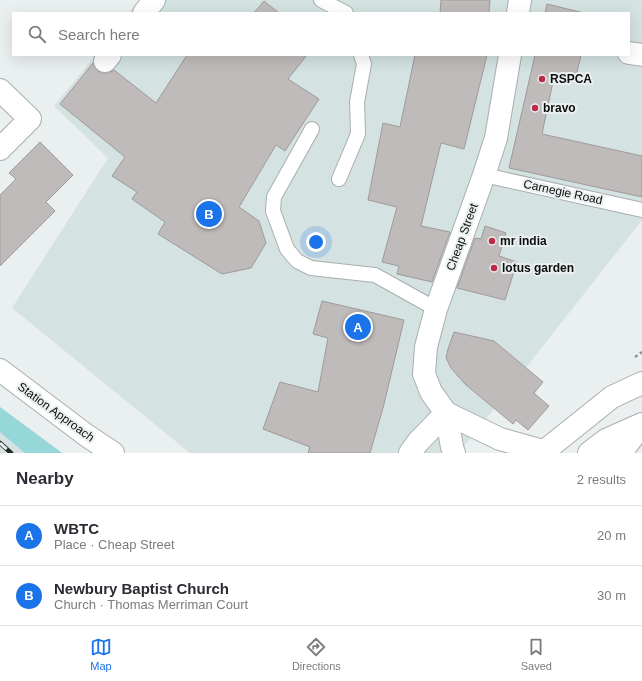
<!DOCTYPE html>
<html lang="en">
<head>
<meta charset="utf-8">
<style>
  :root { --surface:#fff; --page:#f7f7f7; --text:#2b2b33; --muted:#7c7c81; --line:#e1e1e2; --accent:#1a73e8 }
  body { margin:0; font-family:Arial,sans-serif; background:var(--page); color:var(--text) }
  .you { position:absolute; left:316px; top:242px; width:14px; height:14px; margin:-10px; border:3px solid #fff; border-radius:50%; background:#1a73e8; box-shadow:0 0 0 6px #1a73e833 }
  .badge { display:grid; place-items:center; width:26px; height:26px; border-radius:50%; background:var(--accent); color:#fff; font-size:13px; font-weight:700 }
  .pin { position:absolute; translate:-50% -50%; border:2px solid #fff; box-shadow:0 1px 4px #0006 }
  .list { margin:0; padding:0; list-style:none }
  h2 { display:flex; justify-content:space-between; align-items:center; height:52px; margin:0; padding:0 16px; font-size:17px }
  h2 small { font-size:13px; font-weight:400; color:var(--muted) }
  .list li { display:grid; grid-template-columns:26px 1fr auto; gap:12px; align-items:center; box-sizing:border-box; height:60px; padding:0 16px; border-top:1px solid var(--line) }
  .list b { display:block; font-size:15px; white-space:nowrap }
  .list p { margin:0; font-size:13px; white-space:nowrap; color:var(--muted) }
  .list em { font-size:13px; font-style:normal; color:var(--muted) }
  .icon { flex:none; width:22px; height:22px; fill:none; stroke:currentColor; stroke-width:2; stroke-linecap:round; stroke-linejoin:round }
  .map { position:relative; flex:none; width:642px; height:453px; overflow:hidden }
  .search { position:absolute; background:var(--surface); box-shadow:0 4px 16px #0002; left:12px; right:12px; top:12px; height:44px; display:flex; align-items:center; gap:10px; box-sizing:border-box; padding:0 14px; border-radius:0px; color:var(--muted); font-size:15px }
  .sheet { height:172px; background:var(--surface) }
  nav { display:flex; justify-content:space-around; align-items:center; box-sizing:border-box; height:56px; border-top:1px solid var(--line); background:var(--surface); font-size:11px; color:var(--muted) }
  nav a { display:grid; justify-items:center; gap:2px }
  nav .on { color:var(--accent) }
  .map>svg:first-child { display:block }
  .built { fill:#d4e2e2 }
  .green { fill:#96d8da }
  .building { fill:#c0bbbb; stroke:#9f9a9a }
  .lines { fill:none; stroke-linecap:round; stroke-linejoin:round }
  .service-casing { stroke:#a9aeae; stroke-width:16 }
  .minor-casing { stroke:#a9aeae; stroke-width:24 }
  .trunk-casing { stroke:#a9aeae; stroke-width:24 }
  .path { stroke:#8d9191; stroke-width:2.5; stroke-dasharray:3 3; stroke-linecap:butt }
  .service { stroke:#fff; stroke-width:14 }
  .minor { stroke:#fff; stroke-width:22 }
  .trunk { stroke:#fff; stroke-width:22 }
  .rail-casing { stroke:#272929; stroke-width:4.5 }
  .rail { stroke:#eaefef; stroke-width:3; stroke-dasharray:9; stroke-linecap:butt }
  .poi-dot { fill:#bb2a47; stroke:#eaefef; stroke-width:1.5 }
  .labels { text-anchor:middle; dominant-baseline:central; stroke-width:4; stroke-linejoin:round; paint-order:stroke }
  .poi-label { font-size:12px; font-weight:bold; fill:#0d0f0f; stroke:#eaefef; text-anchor:start }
  .street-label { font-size:12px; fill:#0d0f0f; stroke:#eaefef }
</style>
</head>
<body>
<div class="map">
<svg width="642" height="453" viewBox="0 0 642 453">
  <rect width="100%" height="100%" fill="#eaefef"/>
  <path class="built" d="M140,0H642V220L459,453H190L12,308L108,158L54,106L96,55H629V13H129Z
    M0,407L34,432L62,453H0Z"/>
  <path class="green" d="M0,407L62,453H25L0,432Z"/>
  <path class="building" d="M441,0H490L489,13H440Z
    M264,1L279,13H254Z
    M547,4L584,13H545Z
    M187,55H307L288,79L319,99L285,151L276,145L239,207L259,221L266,243L251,268L222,274L158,234L165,222L132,199L137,192L112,176L125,157L60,104L93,63L97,70L102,73H109L114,70L156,103Z
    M415,55H487L464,149L441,143L421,226L450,232L432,282L397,274L399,266L382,262L397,207L368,200L383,123L400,127Z
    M535,55H581L575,81L554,77L542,134L642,156V197L509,168Z
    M40,142L73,175L46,202L55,211L0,266V195L16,179L9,173Z
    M485,226L506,233L499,256L517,262L505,300L457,288L475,238L481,239Z
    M322,301L404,320L383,408L370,453H308L310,447L263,429L280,382L318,392L328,338L313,334Z
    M454,332L494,341L543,382L534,393L549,406L528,430L516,420L513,424L465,384L451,368L446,358L448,349Z"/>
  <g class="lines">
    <defs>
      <path id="service" d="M321,0L346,13
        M312,129L274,197L273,211L287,249L297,261L311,268L375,275L436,309
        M484,175L642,210
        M339,179L358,134L357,102L364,64L361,55"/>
      <path id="minor" d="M144,13L154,0
        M518,13L520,0
        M629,53L642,55
        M510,55L496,138L484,175L436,309L426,347L424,374L431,392L446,413L500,439L543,451
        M105,61L110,55
        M0,90L30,119L0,149
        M0,370L86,435L113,453
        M446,413L452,447L454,453
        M410,453L418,442L446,413"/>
      <path id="trunk" d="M542,453L612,397L642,383
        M589,453L606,440L642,424
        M618,453L626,446L641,426"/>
    </defs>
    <use href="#service" class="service-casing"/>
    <use href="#minor" class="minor-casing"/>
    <use href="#trunk" class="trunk-casing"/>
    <path class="path" d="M635,357L642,352"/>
    <use href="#service" class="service"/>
    <use href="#minor" class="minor"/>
    <use href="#trunk" class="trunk"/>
    <defs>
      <path id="rail" d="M0,443L11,453"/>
    </defs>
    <use href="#rail" class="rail-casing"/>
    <use href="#rail" class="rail"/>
  </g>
  <g class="poi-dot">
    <circle cx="542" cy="79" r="4"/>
    <circle cx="535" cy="108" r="4"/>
    <circle cx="492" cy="241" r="4"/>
    <circle cx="494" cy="268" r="4"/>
  </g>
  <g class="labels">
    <g class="poi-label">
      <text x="550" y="79">RSPCA</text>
      <text x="543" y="108">bravo</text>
      <text x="500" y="241">mr india</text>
      <text x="502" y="268">lotus garden</text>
    </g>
    <g class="street-label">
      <text transform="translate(563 192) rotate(12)">Carnegie Road</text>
      <text transform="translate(462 237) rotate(-70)">Cheap Street</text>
      <text transform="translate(56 412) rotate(36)">Station Approach</text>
    </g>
  </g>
</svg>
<div class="you"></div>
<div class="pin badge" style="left:358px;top:327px">A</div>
<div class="pin badge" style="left:209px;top:214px">B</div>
<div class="search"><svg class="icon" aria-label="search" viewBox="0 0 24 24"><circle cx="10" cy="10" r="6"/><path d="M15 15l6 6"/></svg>Search here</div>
</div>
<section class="sheet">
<h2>Nearby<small>2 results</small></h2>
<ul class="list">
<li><span class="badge">A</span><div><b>WBTC</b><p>Place · Cheap Street</p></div><em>20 m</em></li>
<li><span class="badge">B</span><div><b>Newbury Baptist Church</b><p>Church · Thomas Merriman Court</p></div><em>30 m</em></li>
</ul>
</section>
<nav>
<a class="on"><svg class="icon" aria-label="map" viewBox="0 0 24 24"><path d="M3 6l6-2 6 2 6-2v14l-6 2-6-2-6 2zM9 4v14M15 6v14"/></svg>Map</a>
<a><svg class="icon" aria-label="directions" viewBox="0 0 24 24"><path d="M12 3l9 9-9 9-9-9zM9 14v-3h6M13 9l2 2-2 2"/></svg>Directions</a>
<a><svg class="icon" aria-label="saved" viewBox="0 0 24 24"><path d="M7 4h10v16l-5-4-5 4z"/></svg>Saved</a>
</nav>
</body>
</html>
